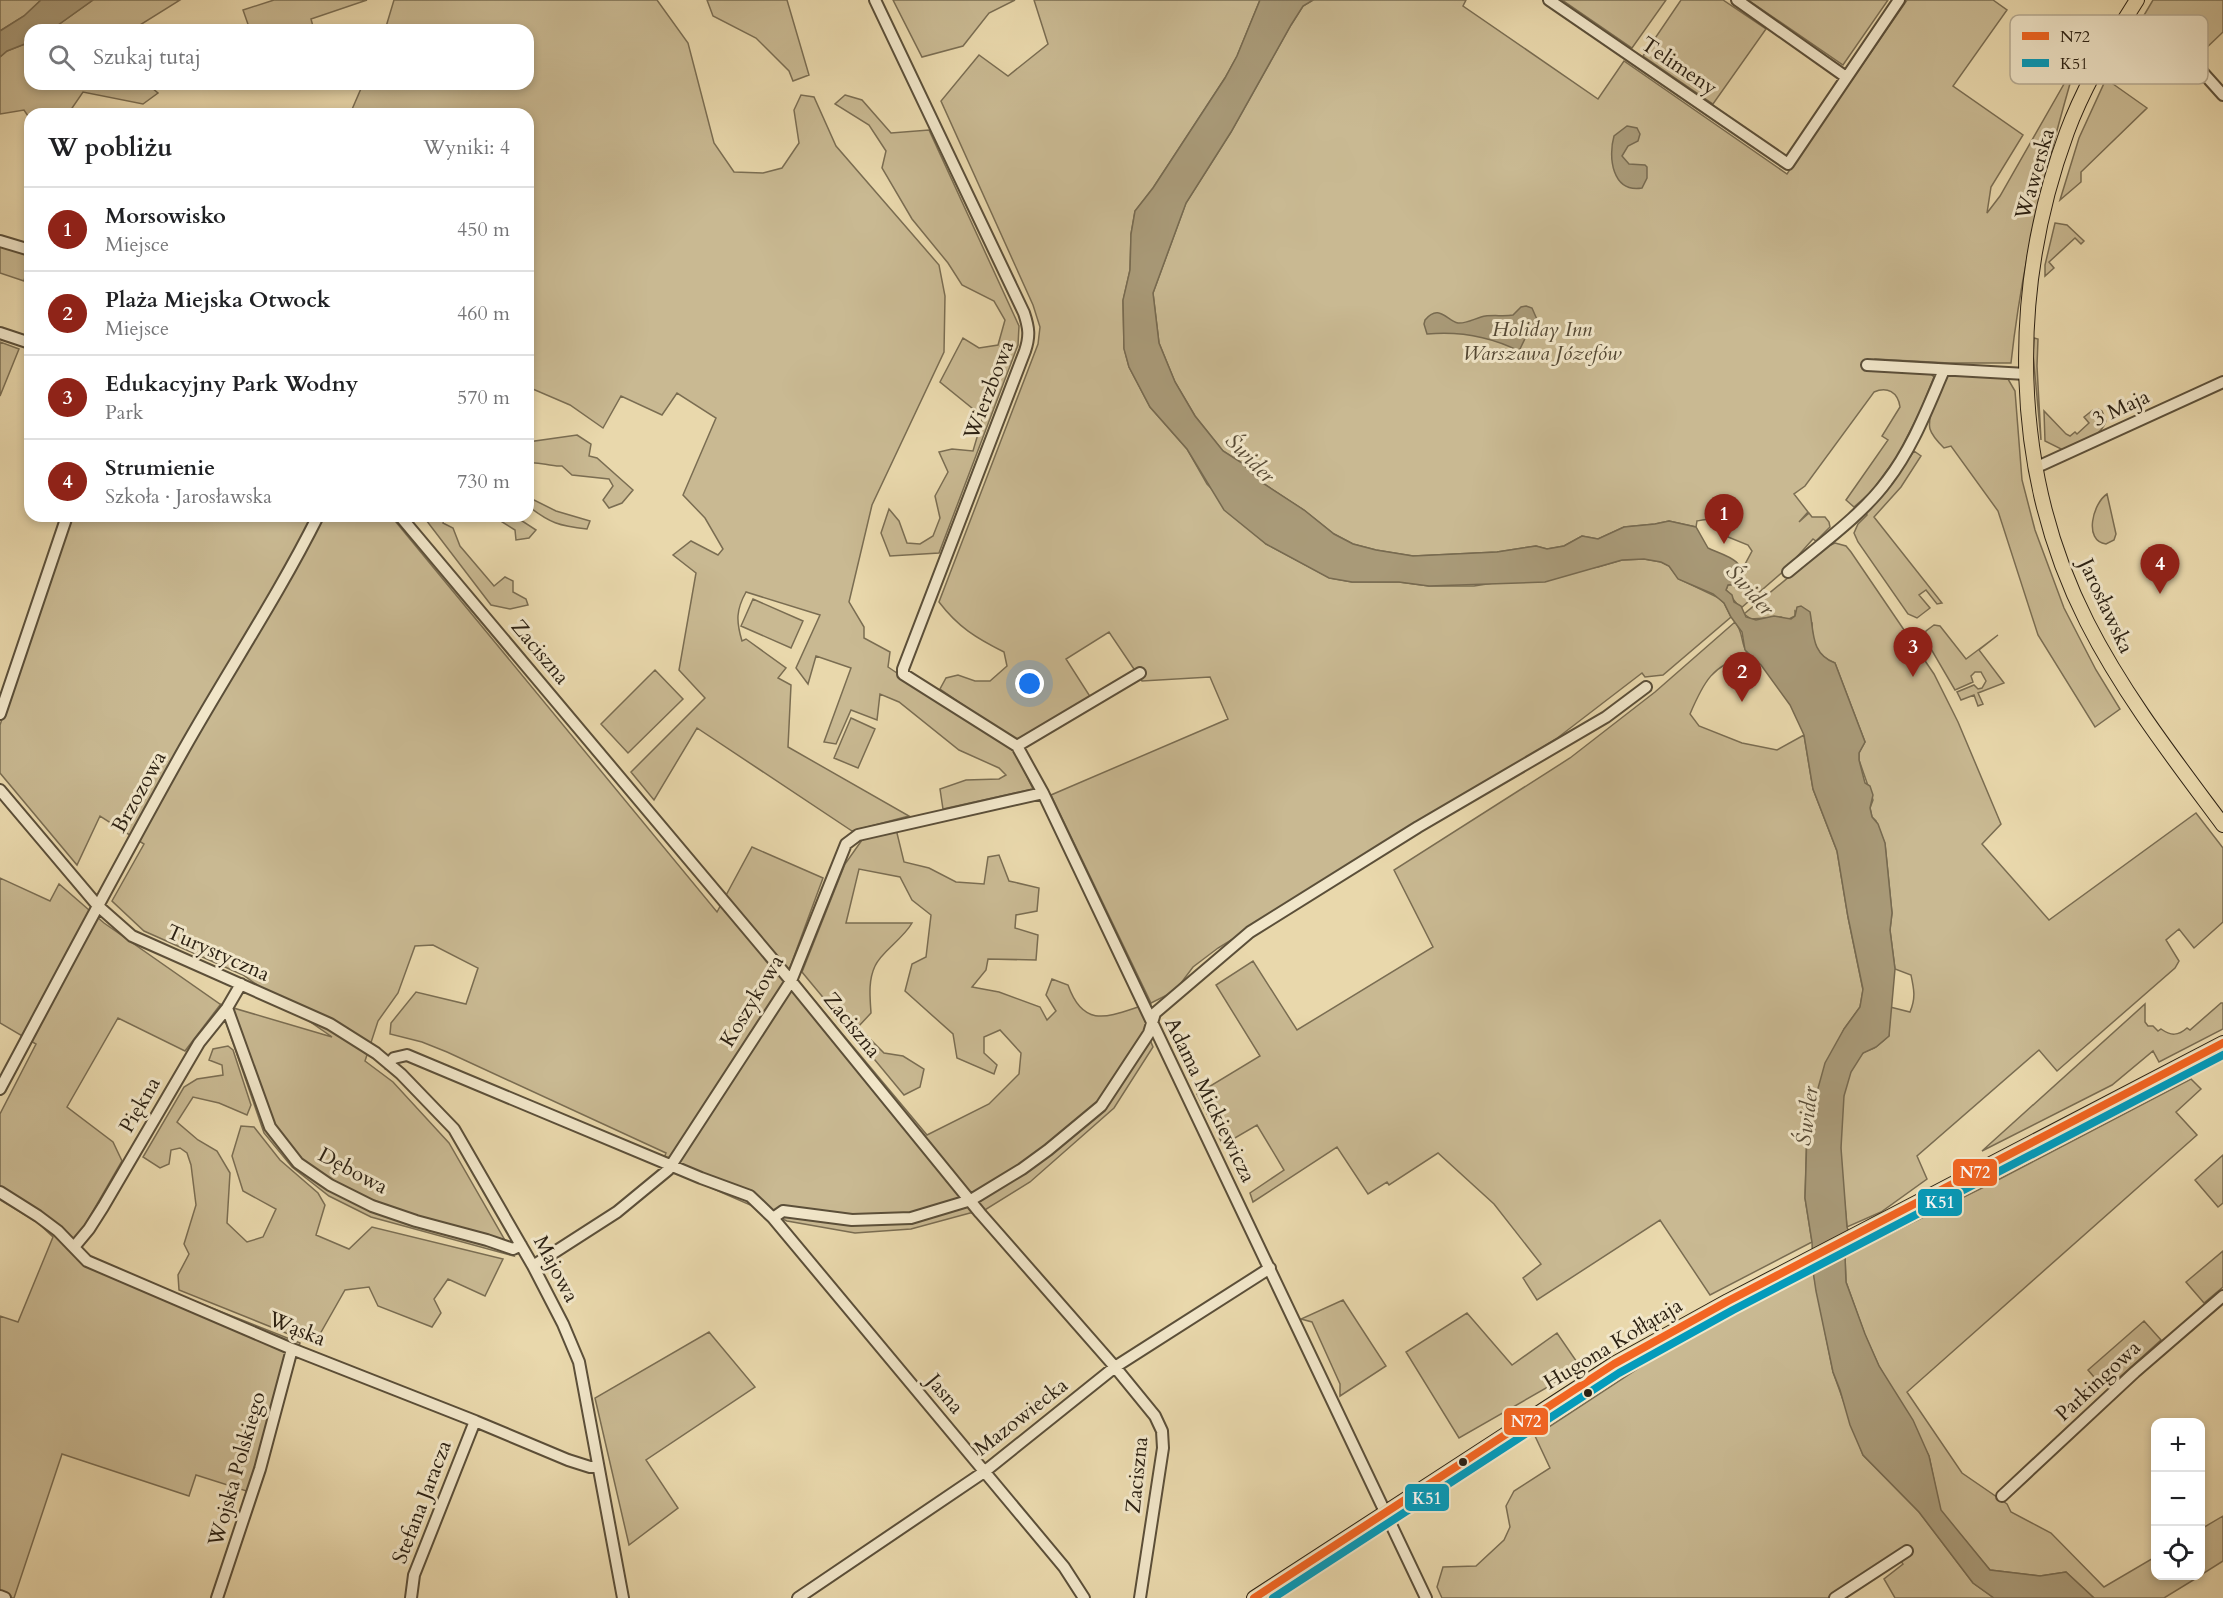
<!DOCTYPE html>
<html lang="pl">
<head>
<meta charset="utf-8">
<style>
  :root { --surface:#fff; --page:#f2f2f2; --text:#202124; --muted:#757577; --line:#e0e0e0; --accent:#8f2418 }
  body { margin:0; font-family:Cardo,serif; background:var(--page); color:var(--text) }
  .controls { position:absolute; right:18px; bottom:18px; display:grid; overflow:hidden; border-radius:12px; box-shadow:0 3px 9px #0003 }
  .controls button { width:54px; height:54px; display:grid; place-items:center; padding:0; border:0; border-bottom:2px solid var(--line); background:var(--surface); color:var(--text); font:30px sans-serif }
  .you { position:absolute; left:1030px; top:684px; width:21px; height:21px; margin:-15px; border:4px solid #fff; border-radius:50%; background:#1a73e8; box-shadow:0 0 0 9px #1a73e833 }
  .badge { display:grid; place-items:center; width:39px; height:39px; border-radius:50%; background:var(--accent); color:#fff; font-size:20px; font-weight:700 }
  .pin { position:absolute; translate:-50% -50px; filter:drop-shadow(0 2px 3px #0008) }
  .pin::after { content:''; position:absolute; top:32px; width:21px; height:18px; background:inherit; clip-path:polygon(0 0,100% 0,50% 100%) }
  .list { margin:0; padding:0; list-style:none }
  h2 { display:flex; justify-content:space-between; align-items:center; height:78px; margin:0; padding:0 24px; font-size:26px }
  h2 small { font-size:20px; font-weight:400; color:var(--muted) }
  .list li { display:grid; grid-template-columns:39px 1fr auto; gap:18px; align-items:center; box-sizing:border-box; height:84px; padding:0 24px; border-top:2px solid var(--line) }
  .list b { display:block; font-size:22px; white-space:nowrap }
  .list p { margin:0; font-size:20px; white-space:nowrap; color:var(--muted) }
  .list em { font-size:20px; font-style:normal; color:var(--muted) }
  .icon { flex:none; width:33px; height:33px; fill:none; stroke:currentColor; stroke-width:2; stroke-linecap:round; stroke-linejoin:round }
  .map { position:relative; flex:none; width:2223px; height:1598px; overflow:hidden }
  .search { position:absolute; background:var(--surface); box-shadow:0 3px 9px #0003; left:24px; top:24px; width:510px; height:66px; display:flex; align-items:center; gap:15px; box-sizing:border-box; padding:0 21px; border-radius:18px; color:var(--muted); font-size:22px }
  .panel { position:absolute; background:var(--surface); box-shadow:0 3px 9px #0003; left:24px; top:108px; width:510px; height:414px; border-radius:18px }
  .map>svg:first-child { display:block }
  .green { fill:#c9b992; stroke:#7a6d52; stroke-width:1.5 }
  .water { fill:#a99a78; stroke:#776a50; stroke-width:1.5 }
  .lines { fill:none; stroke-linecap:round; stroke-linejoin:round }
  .minor-casing { stroke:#5b4f39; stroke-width:14 }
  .major-casing { stroke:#2c2113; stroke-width:16 }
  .minor { stroke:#f1e6c9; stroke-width:10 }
  .major { stroke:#e9d8ac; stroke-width:14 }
  .bus-1-casing { stroke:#f1e6c9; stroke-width:12 }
  .bus-2-casing { stroke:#f1e6c9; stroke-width:12 }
  .bus-1 { stroke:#f26522; stroke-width:8 }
  .bus-2 { stroke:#049bbb; stroke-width:8 }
  .bus-dot { fill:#2c2113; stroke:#f1e6c9; stroke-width:2 }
  .labels { text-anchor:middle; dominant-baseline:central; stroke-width:6; stroke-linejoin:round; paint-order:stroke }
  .street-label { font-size:21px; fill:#2c2113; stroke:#f1e6c9 }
  .park-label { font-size:21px; font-style:italic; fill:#534733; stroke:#f1e6c9 }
  .water-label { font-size:22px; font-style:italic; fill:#584b36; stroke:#f1e6c9 }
  .key { fill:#f1e6c9; stroke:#b6ab92; stroke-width:1.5 }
  .key-label { font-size:16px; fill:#2c2113 }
  .line-badge { stroke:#f1e6c9; stroke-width:2 }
  .badge-label { font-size:16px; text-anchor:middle; font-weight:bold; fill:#fff }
</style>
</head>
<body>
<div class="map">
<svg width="2223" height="1598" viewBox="0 0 2223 1598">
  <rect width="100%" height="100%" fill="#e9d8ac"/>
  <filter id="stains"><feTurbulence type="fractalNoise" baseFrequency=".00333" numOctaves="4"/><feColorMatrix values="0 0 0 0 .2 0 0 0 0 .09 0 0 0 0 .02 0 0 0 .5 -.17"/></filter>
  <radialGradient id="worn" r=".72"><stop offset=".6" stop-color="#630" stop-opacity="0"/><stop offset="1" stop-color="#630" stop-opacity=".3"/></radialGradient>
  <path class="green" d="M0,0H41L24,16L0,31Z
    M93,0H180L132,30H51Z
    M274,0H367L311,19L314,30H250L243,10Z
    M394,0H657L688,43L714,143L734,172L763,173L782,168L799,143L794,110L801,95L814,97L836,146L939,265L945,296L944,352L872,505L849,602L864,627V638L890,652L888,667L1015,752L1033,789L943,809L940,789L966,780L999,779L1006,775L999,768L959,750L899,702L880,694L877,720L851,710L836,744L824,742L851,668L816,656L808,684L796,668L820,615L746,592C736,610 736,621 742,641L746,639L786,668L778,678L791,685L788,747L909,816L852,831L697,728L654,800L631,772L705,698L679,670L696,573L673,555L691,541L718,555L723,549L705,518L683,495L716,418L677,393L662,415L621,396L603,428L570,405L528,387V114H350L363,84H528V30H385Z
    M707,0H787L809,75L793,81L789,71L756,38L713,16Z
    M893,0H1015L989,13L963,46L922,57Z
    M1034,0H1260L1237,56L1225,78L1153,188L1135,211L1131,234L1130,270L1123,301L1124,348L1129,367L1150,407L1187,449L1207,484L1266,544L1330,578L1352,582H1399L1429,586H1474L1598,567L1622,560L1644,559L1661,562L1669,566L1679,579L1719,598L1724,603L1731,617L1663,675L1645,677L1642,673L1556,739L1218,948L1193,967L1175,991L1151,1003L1146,1030L1153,1047L1114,1108L1030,1182L980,1213H970L911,1229L855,1233L787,1221L661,1166L666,1153L447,1052L422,1042L390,1034L391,1023L416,992L466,1004L478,968L433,945L415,946L398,993L378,1021L365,1061L393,1082L449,1143L514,1256L371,1217L329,1196L292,1167L264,1133L220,1005L185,1051L118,1018L67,1107L113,1142L122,1161L82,1230L81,1256L300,1343L256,1494L196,1475L189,1496L62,1454L14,1598L0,1597V1316L18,1322L53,1237L37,1222L0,1200V1114L36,1044L0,1023V878L50,901L59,884L104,923L220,1004L332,1037L243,975L144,931L112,901L144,844L100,816L77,865L0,773V725L71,516H391L717,912L752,847L823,878L789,970L927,1135L989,1104L1019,1074L1021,1053L1000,1030L984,1037V1053L997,1065L994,1074L957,1058L953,1034L905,991L912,964L926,957L931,915L912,900L900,877L859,869L846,923H912C903,939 881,952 875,966C868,981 870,997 871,1013L858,1027L884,1053L903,1056L924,1069L920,1087L904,1095L802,972L845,864L862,840L896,829L904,862L929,868L956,882L984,884L988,857L999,855L1009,881L1039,888L1037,911L1016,915L1015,928L1038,935L1036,960L988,959L986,970L972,987L999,992L1040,1007L1047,1020L1056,1011L1046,995L1052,979L1068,985C1085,1033 1113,1014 1151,1003L1051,795L1228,719L1210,677L1142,681L1109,632L1066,659L1091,698L1017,742L940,689L946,678L958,675L975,681H990L1007,666L1004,652C976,638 958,627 939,602L1038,344L1040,327L1033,305L941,101L979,55L1008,76L1048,44Z
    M1313,0H1466L1463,6L1598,99L1624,61L1787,174L1907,0H1993L2007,10L1953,86L2023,135L1991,187L1987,213L2000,196L2076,63C2047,162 2022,261 2011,363H1949L1875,359L1868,368L1930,373L1934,377L1921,409L1897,457L1871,492L1854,507L1846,500L1888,440L1882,436L1900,407C1898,392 1887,386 1874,392L1805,486L1794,494L1808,512L1799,522L1809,513L1812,517H1825L1829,522L1830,527L1816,541L1813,539L1786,569L1741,608C1735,603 1732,597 1726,590L1728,585L1738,584L1743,576L1742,570L1752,551L1748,545L1728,537L1727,524C1718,517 1708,519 1697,521L1696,527L1669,521L1655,524L1624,527L1598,539L1582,536L1564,546L1547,549L1536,546L1497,552L1413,556L1376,550L1353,544L1334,534L1304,510L1261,482L1242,463L1223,451L1195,416L1175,382L1159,343L1153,293L1186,203L1231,132L1291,25L1303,6Z
    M1562,0H1666L1632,48Z
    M1681,0H1723L1766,29L1713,104L1643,56Z
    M1748,0H1888L1843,65Z
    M2153,0H2223V32L2180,73L2130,39Z
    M30,42V84H147L158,93L143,104L83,92L68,114H30V119L24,110L0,114V57L7,51Z
    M2106,79L2147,108L2081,172V182L2060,200L2079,138Z
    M845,95L862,100L891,133L929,130L1019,326L1018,345L939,553L890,556L881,533L889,509L899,521L907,543L920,544L933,536L940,518L935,496L948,472L939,452L952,449L973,451L983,417L940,382L963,338L979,348L998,345L1005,320L994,301L962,285L948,263L912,219L882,168L886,151L869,125L835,104Z
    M2055,223L2067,225L2084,241L2081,244L2075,238L2049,262L2054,268L2045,276V265Z
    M0,246L30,255L24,281L0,273Z
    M2034,338L2038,339L2037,366L2041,440L2033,354Z
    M0,342L19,349L0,396Z
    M1951,374L2008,379L2015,391L2022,480L2035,530L2064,608L2096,670L2120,709L2095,727L2038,635L1998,511L1951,446L1944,448C1939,443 1932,436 1930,429C1927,418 1941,378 1951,374Z
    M2098,409L2102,411L2106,421C2100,439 2079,443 2063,450L2045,441L2044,411L2066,434L2070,436L2075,432L2077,434L2089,423L2084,417L2093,410Z
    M577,435L591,444L589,456L597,458L633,490L622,503L609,508L603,500L613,486L609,479L572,475L562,466C550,467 539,461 528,463V442Z
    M1914,451L1921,456L1901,487L1874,517L1942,603L1937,604L1926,590L1919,595L1930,608L1917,618L1908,614L1858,542L1854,533L1858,524L1867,515L1866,511L1890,486Z
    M2107,494L2116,534L2114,540L2106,544C2083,541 2093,503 2107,494Z
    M528,497L556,511L590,521L587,529C559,526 550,523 528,506Z
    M423,516H445L443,523L453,528L460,546L494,586L505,577L513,581V592L526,599L528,605L510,609L491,605Z
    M485,516H517L519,519L536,530L529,538L516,540L515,530L496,518Z
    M1835,543L1846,546L1851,552L1934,674L1958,722L2001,824L1982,844L2049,920L2196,813L2223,848V922L2194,948L2179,929L2166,940L2179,961L2175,968L2057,1071L2039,1050L1917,1156L1927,1179L1881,1212L1847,1227C1843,1181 1828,1090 1862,1054C1865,1051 1870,1050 1874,1048C1879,1045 1884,1040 1889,1036L1890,1007L1910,1012C1916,998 1914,989 1911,975L1895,969L1890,930L1892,913L1885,844L1876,821L1872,817L1870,808L1873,800L1859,760V753L1865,742L1835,663C1816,656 1812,642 1812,623L1795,611V616L1787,620L1781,617L1751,619L1744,614L1824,548Z
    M753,599L803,621L791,648L741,626Z
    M1735,622C1744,632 1740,644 1748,654C1712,666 1704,681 1690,714L1699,726L1742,743L1777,750L1804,735L1813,789L1837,851L1848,917L1863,990L1860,1007L1844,1029L1817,1097L1807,1128L1805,1198L1812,1242L1710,1295L1660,1220L1537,1300L1523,1278L1541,1264L1494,1204L1438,1153L1389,1185L1387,1182L1368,1194L1337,1147L1253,1202L1250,1193L1284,1170L1257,1125L1223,1145L1197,1094L1260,1056L1216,985L1253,961L1297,1030L1433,947L1394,870L1570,758L1655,692Z
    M1934,625L1940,626L1966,659L1998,635L1979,650L2004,683L1978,693L1983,704L1978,706L1974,695L1961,700L1957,692L1974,685L1978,689L1982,688L1986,681L1981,672H1975L1971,676L1973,682L1955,690L1924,637L1926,631Z
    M655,670L683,699L628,753L601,724Z
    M851,718L875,729L858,768L834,758Z
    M2221,1003H2223V1029L2159,1062L2153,1051L2112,1085L1982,1151L2145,1004V1022L2148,1026H2153L2158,1031L2161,1029C2171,1036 2178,1036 2187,1028L2190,1030Z
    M228,1046L233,1050L251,1105L247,1115L219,1103L193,1097L177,1122L198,1140L217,1151L230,1173L227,1223L247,1242L263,1237L276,1209L243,1191L232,1156L241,1126L254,1127L280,1160L318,1193L325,1205L316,1235L349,1249L372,1227L503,1259L485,1296L448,1279L434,1299L441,1313L432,1327L378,1306L369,1287L345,1290L316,1341L301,1339L179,1290L178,1275L189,1254L184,1244L196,1205L191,1165L187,1153L180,1148L171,1150L169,1164L160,1168L143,1157L184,1087L197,1079L223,1075L222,1065L209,1060L213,1049Z
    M2191,1079L2201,1089L2176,1112L2197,1135L1907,1392L1962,1473L2007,1504L2011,1512L2051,1533L2104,1587L2155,1557L2156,1576H2200L2164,1598H2094L2066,1572L2040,1576L1990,1570L1940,1510L1929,1456L1879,1366L1865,1335L1846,1282L1845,1256L1992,1183Z
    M2223,1155V1203L2218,1207L2195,1180Z
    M2223,1251V1287L2204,1303L2186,1282Z
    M1813,1271L1833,1372L1863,1455L1919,1512L1973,1583L1994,1598H1895L1884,1579L1903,1564L1896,1554L1828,1598H1442L1437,1587L1443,1567L1476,1566L1504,1540L1510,1527L1506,1506L1514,1491L1550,1468L1535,1436L1663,1352L1749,1300Z
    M1343,1300L1386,1366L1340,1396V1384L1312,1322L1301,1319Z
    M1467,1313L1512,1365L1557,1333L1581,1368L1459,1438L1406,1352Z
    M2144,1321L2161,1340L2112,1384H2100L2088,1370Z
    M709,1332L755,1387L646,1460L678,1508L629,1545L595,1398Z
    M2223,1516V1561L2201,1575V1529Z"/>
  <path class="water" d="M41,0H93L51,30H30V42L7,51L0,57V31L24,16Z
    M1260,0H1313L1303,6L1291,25L1231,132L1186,203L1153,293L1159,343L1175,382L1195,416L1223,451L1242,463L1261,482L1304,510L1334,534L1353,544L1376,550L1413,556L1497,552L1536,546L1547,549L1564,546L1582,536L1598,539L1624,527L1655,524L1669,521L1696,527L1708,548C1722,555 1747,559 1742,581L1738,584L1728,585L1726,590L1732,595L1734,602L1741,606L1746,617L1756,620L1774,616L1791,619L1795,616L1797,607L1801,606L1810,612C1814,633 1811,654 1835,663L1865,742L1859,753V760L1865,783L1870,786L1873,795L1870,808L1872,817L1878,824L1885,843L1892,913L1890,930L1895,969L1889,1036L1876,1047L1863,1053L1851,1072L1844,1096L1841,1148L1847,1227L1855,1249L1845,1256L1846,1282L1865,1334L1879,1366L1913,1420L1929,1456L1941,1510L1990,1570L2040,1576L2066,1572L2094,1598H1994L1973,1583L1919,1512L1863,1455L1850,1425L1840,1390L1833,1372L1816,1291L1813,1271L1812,1242L1805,1198L1806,1167L1807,1128L1825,1063L1844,1029L1860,1007L1863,989L1848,917L1837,851L1813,789L1804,735L1790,705L1761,665L1745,650L1742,632L1731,617L1724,603L1713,594L1678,579L1669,566L1661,562L1644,559L1622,560L1545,582L1429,586L1399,582H1352L1329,578L1266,544L1224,510L1187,449L1150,407L1129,367L1124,349L1123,300L1130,270L1131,234L1135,211L1153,188L1225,78L1237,56Z
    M1627,126L1637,128L1640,134L1638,141L1628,146L1622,156L1629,164L1645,165L1647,167V178L1642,188C1612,193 1608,157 1614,136Z
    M1526,306L1532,308L1539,324L1542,326L1540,330L1531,326L1519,351C1489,336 1460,331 1427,334L1424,324L1425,320C1439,303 1447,321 1458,323C1465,324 1474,319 1481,317C1492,314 1503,317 1513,315L1521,307Z"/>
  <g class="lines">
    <defs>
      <path id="minor" d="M875,0L1024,313C1029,328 1030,336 1025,351L903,669V674L1017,746L1043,793L1426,1598
        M1549,0L1788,164L1899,0
        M1737,0L1846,77
        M2197,66L2223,95
        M0,241L30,250
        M0,333L30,343
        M1867,365L2026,374
        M2035,468L2223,382
        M400,516L791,981L980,1213L1115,1367L1155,1416L1162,1431L1163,1448L1140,1598
        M1788,572C1820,545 1863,514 1887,481C1913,447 1927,409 1944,370
        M0,714L67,516
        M1017,746L1140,673
        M0,790L98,906L132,936L330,1024L376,1053L401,1074L454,1129L533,1266L563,1324L579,1362L623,1598
        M227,1008L270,1127L298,1163L330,1185L372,1206L416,1221L487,1240L513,1249L521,1245
        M389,1064L394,1058L407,1055L701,1178L750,1196L773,1218L1064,1567L1084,1598
        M0,1089C61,975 121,861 184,749C228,671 278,596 318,516
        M0,1192L38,1216L58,1231L87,1261L292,1349L475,1421L568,1460L590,1467H597
        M773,1218L783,1211L852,1220L911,1218L971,1200L1022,1169L1048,1150L1101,1106L1149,1033L1155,1013L1250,932L1418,827L1606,717L1646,687
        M74,1247L89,1229L103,1207L199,1043L227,1008L241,984
        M533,1266L617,1212L668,1170L791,981L846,844L858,835L1043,793
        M2002,1496L2135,1372L2223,1296
        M0,1596L5,1598
        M217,1598L260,1469L292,1349
        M411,1598L414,1575L475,1421
        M798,1598L984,1472L1115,1367L1270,1268
        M1835,1598L1907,1551"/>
      <path id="major" d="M2137,0C2110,42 2084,86 2067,132C2009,290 2010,470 2087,622C2124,695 2174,759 2223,825
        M1254,1598L1614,1364L1728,1301L2223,1043"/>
    </defs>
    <use href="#minor" class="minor-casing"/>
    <use href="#major" class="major-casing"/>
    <use href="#minor" class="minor"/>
    <use href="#major" class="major"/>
    <defs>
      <path id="bus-1" d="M1254,1598L1614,1364L1728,1301L2223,1043"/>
      <path id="bus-2" d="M1273,1598L1619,1373L1733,1310L2223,1055"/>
    </defs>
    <use href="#bus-1" class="bus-1-casing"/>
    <use href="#bus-2" class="bus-2-casing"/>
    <use href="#bus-1" class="bus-1"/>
    <use href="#bus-2" class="bus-2"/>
  </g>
  <g class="bus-dot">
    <circle cx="1588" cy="1393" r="5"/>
    <circle cx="1463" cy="1462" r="5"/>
  </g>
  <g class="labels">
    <g class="street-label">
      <text transform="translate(1679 66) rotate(34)">Telimeny</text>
      <text transform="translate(2035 174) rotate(-74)">Wawerska</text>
      <text transform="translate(989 390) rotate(-69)">Wierzbowa</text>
      <text transform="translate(2121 408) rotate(-25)">3 Maja</text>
      <text transform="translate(2106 606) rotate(65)">Jarosławska</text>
      <text transform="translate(540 652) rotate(50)">Zaciszna</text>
      <text transform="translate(139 792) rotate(-61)">Brzozowa</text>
      <text transform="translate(218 953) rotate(24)">Turystyczna</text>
      <text transform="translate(752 1001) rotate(-59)">Koszykowa</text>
      <text transform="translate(852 1025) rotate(51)">Zaciszna</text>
      <text transform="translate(1210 1100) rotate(64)">Adama Mickiewicza</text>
      <text transform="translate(140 1105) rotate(-60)">Piękna</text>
      <text transform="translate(353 1171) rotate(28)">Dębowa</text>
      <text transform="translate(556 1269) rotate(62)">Majowa</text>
      <text transform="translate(297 1329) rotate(22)">Wąska</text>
      <text transform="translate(1613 1344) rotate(-31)">Hugona Kołłątaja</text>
      <text transform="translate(2098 1381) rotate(-43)">Parkingowa</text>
      <text transform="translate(945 1394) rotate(50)">Jasna</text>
      <text transform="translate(1021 1417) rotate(-38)">Mazowiecka</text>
      <text transform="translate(237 1469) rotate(-74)">Wojska Polskiego</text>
      <text transform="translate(1137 1475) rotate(-84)">Zaciszna</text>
      <text transform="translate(422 1502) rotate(-69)">Stefana Jaracza</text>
    </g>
    <g class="park-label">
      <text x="1542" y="329">Holiday Inn<tspan x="1542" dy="24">Warszawa Józefów</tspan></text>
    </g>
    <g class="water-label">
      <text transform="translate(1250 458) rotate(45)">Świder</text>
      <text transform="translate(1750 590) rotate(48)">Świder</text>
      <text transform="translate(1807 1116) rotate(-83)">Świder</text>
    </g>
  </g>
  <rect x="2010" y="15" width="198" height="69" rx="9" class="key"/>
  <rect x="2022" y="32" width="27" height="8" fill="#f26522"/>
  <rect x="2022" y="59" width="27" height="8" fill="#049bbb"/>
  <g class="key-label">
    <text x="2060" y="42">N72</text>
    <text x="2060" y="69">K51</text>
  </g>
  <g class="line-badge">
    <rect x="1952" y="1158" width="46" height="29" rx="6" fill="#f26522"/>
    <rect x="1917" y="1188" width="46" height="29" rx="6" fill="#049bbb"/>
    <rect x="1503" y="1407" width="46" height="29" rx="6" fill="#f26522"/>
    <rect x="1404" y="1483" width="46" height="29" rx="6" fill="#049bbb"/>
  </g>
  <g class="badge-label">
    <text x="1975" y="1178">N72</text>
    <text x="1940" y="1208">K51</text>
    <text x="1526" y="1427">N72</text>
    <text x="1427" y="1504">K51</text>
  </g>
  <rect width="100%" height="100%" filter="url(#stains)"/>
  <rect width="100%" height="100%" fill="url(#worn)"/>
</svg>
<div class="controls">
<button>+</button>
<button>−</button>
<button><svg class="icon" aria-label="locate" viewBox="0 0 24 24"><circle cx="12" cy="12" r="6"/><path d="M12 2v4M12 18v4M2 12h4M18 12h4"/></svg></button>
</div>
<div class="you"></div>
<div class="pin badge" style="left:1724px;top:544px">1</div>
<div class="pin badge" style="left:1742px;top:702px">2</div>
<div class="pin badge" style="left:1913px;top:677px">3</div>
<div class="pin badge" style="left:2160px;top:594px">4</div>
<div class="search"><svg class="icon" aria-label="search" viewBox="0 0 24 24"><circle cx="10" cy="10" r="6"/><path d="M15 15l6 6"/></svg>Szukaj tutaj</div>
<section class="panel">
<h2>W pobliżu<small>Wyniki: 4</small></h2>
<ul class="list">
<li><span class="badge">1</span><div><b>Morsowisko</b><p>Miejsce</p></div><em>450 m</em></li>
<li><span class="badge">2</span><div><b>Plaża Miejska Otwock</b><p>Miejsce</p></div><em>460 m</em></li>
<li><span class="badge">3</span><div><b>Edukacyjny Park Wodny</b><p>Park</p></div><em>570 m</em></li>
<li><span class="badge">4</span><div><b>Strumienie</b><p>Szkoła · Jarosławska</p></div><em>730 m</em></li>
</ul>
</section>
</div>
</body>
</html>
